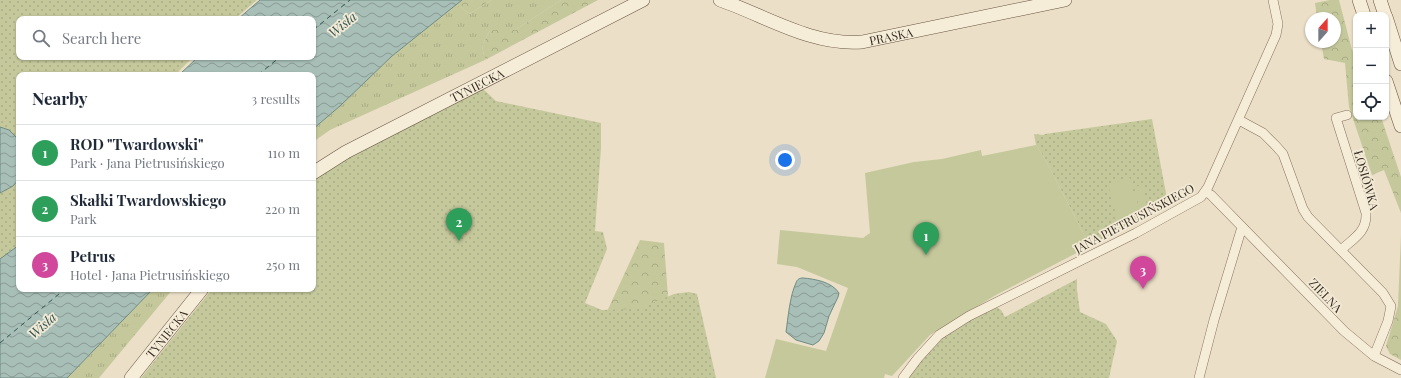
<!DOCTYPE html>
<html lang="en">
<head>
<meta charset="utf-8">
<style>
  :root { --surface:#fff; --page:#f2f2f3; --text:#1f2937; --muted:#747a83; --line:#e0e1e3; --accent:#0b8043 }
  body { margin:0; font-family:"Playfair Display",serif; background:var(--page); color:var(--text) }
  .controls { position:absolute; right:12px; top:12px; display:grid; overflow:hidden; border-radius:8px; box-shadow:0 1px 3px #0004 }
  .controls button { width:36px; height:36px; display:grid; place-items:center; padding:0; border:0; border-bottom:1px solid var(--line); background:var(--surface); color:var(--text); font:20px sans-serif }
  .compass { position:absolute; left:1305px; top:12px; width:36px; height:36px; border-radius:50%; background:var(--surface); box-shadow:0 1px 3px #0004; rotate:21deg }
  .you { position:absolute; left:785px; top:160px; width:14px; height:14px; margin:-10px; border:3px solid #fff; border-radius:50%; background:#1a73e8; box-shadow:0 0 0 6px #1a73e833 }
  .badge { display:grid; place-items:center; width:26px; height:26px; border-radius:50%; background:var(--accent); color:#fff; font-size:13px; font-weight:700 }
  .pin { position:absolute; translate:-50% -33px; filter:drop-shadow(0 1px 2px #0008) }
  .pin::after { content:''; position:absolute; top:21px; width:14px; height:12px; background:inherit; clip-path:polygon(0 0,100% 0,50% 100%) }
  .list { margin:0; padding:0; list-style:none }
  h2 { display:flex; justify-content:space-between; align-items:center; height:52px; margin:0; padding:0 16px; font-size:17px }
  h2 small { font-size:13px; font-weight:400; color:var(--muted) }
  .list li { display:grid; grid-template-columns:26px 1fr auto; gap:12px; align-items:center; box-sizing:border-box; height:56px; padding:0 16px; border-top:1px solid var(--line) }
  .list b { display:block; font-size:15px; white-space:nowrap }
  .list p { margin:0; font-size:13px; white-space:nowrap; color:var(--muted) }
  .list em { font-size:13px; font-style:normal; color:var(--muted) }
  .icon { flex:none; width:22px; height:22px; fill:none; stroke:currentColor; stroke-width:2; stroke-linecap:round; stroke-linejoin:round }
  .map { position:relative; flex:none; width:1401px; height:378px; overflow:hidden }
  .search { position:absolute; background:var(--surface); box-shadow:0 1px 3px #0004; left:16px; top:16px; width:300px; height:44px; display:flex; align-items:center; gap:10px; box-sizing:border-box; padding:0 14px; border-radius:8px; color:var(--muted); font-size:15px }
  .panel { position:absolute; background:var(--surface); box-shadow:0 1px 3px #0004; left:16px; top:72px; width:300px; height:220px; border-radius:8px }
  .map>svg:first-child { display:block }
  .grass { fill:url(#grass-tufts) }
  .forest { fill:url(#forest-crowns) }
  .park { fill:url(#park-dots) }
  .garden { fill:#c4c89b }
  .water { fill:url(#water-waves); stroke:#6f8c84 }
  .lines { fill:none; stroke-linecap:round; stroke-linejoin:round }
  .ferry { stroke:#315551; stroke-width:1; stroke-dasharray:5 4; stroke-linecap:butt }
  .street-casing { stroke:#85715e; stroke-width:10 }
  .secondary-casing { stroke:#675341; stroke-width:14 }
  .street { stroke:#f6edd9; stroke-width:9 }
  .secondary { stroke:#f6edd9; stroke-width:13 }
  .labels { text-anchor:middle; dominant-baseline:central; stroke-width:3.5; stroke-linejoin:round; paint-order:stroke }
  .street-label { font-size:12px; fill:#362a20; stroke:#f3ead6 }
  .water-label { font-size:13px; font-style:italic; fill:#315551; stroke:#f3ead6 }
</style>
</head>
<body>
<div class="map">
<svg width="1401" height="378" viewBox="0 0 1401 378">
  <defs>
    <pattern id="grass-tufts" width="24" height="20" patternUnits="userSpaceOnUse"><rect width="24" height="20" fill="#c4c89b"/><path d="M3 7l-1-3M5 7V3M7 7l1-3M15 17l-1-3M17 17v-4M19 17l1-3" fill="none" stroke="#a9ac85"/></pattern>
    <pattern id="forest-crowns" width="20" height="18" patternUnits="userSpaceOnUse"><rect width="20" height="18" fill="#c4c89b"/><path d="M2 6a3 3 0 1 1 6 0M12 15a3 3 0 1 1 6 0" fill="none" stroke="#a9ac85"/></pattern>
    <pattern id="park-dots" width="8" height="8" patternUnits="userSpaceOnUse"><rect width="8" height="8" fill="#c4c89b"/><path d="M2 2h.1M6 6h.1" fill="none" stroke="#a9ac85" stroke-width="1.8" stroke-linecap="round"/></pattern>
    <pattern id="water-waves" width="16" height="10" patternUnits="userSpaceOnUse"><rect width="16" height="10" fill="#a8bfb7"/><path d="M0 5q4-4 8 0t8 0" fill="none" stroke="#8a9b94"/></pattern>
  </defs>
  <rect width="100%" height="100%" fill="#ebdfc7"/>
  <path class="grass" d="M491,0H561L515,30H490L482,46L485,60L330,130L313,142V129L340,106L392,56L456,4L470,14Z
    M153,289H173L99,378H67Z"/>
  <path class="forest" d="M462,0H491L470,14L456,4Z
    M561,0H598L485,60L482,46L490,30H515Z
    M1330,0H1339L1352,50L1356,57V117H1381L1401,177V213L1384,170L1372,175L1349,107L1345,63L1324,59L1321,42H1335V18H1317L1315,3Z
    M1401,235V360L1390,354L1386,346L1398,306Z
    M640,240L664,243L668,297L716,378L604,318Z"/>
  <path class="park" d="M0,0H257L235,19H19V57H193L175,75H19V244L0,260Z
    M483,89L496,101L601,123V148L595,231L603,232L607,249L585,303L602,310L638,309L674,294L689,292L697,294L716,378H141L212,289H313V180L345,158L387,136L444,110Z
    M1152,119L1168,204L1090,246L1045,159L1036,145L1034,134L1043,135L1045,134Z
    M1077,279V290L1080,312L1106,324L1117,341L1109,378H906L937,342L961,324L995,306L1001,310L1005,317Z"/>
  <path class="garden" d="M1036,145L1045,159L1090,246L996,295L930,335L892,376L885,374L884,378H765L776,339L826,351L848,288L797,267L777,264L780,230L863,238L870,233L865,173L914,162L942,159L981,150L982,156Z
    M1130,178L1139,213L1117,219L1108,184Z
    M1142,185L1148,209L1140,211L1134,187Z"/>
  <path class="water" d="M260,0H462L392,56L340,106L313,129V75H179L198,57H313V19H238Z
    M0,127L9,130L19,140V179L13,186L0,193Z
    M19,245V289H153L67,378H0V259Z
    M803,278C815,279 832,282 839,293L838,297L829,316L824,333L819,341L813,345L796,340L786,332C788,318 790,295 796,283C797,279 800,278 803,278Z"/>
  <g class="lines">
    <path class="ferry" d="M313,30L350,0
      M258,75L280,57
      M0,343L65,289"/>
    <defs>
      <path id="street" d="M1239,120L1263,133L1276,146L1283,154L1303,209L1308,217L1383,293L1391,306L1388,321L1374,356
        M1206,192L1211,195L1344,331L1374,356L1401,370
        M1341,250C1354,238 1367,232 1366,213L1336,118L1347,115
        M903,378L918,358L939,335L969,316L1136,233L1201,197L1208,187L1276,35L1278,24L1273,0
        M1199,378L1214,320L1242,227"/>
      <g id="secondary">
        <path id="s1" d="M720,0C766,16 812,46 862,42L1065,0"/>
        <path d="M1359,0L1364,15"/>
        <path d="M1380,0L1385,15"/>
        <path d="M1386,17L1401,64"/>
        <path d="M1386,81L1401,126"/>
        <path id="s2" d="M313,173L346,152L643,0"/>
        <path id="s3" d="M131,378L202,289"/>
      </g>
    </defs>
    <use href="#street" class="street-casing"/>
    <use href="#secondary" class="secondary-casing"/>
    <use href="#street" class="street"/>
    <use href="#secondary" class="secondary"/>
  </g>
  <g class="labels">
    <g class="street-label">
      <text stroke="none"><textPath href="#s1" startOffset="179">PRASKA</textPath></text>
      <text stroke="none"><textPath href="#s2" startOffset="186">TYNIECKA</textPath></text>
      <text transform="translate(1367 180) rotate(74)">ŁOSIÓWKA</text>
      <text transform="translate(1134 218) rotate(-28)">JANA PIETRUSIŃSKIEGO</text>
      <text transform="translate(1326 295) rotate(46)">ZIELNA</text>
      <text stroke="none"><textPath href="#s3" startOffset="57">TYNIECKA</textPath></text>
    </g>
    <g class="water-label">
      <text transform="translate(342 24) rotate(-39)">Wisła</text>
      <text transform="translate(42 325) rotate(-41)">Wisła</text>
    </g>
  </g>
</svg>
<div class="controls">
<button>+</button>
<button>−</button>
<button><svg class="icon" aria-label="locate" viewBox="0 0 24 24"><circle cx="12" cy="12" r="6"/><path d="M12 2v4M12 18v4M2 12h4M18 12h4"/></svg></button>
</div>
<svg class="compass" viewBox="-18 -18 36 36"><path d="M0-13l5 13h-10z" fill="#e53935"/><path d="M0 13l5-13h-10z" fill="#747a83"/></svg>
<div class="you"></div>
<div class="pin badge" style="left:926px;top:255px;background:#2e9e5b">1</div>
<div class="pin badge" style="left:459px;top:241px;background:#2e9e5b">2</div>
<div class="pin badge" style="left:1143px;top:289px;background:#d1479c">3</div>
<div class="search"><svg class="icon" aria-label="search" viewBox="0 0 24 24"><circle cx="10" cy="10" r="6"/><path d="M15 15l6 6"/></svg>Search here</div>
<section class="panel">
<h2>Nearby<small>3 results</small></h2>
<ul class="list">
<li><span class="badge" style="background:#2e9e5b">1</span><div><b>ROD &quot;Twardowski&quot;</b><p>Park · Jana Pietrusińskiego</p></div><em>110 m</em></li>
<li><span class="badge" style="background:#2e9e5b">2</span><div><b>Skałki Twardowskiego</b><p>Park</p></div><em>220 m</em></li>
<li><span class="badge" style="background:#d1479c">3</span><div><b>Petrus</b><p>Hotel · Jana Pietrusińskiego</p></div><em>250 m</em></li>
</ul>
</section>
</div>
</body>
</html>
